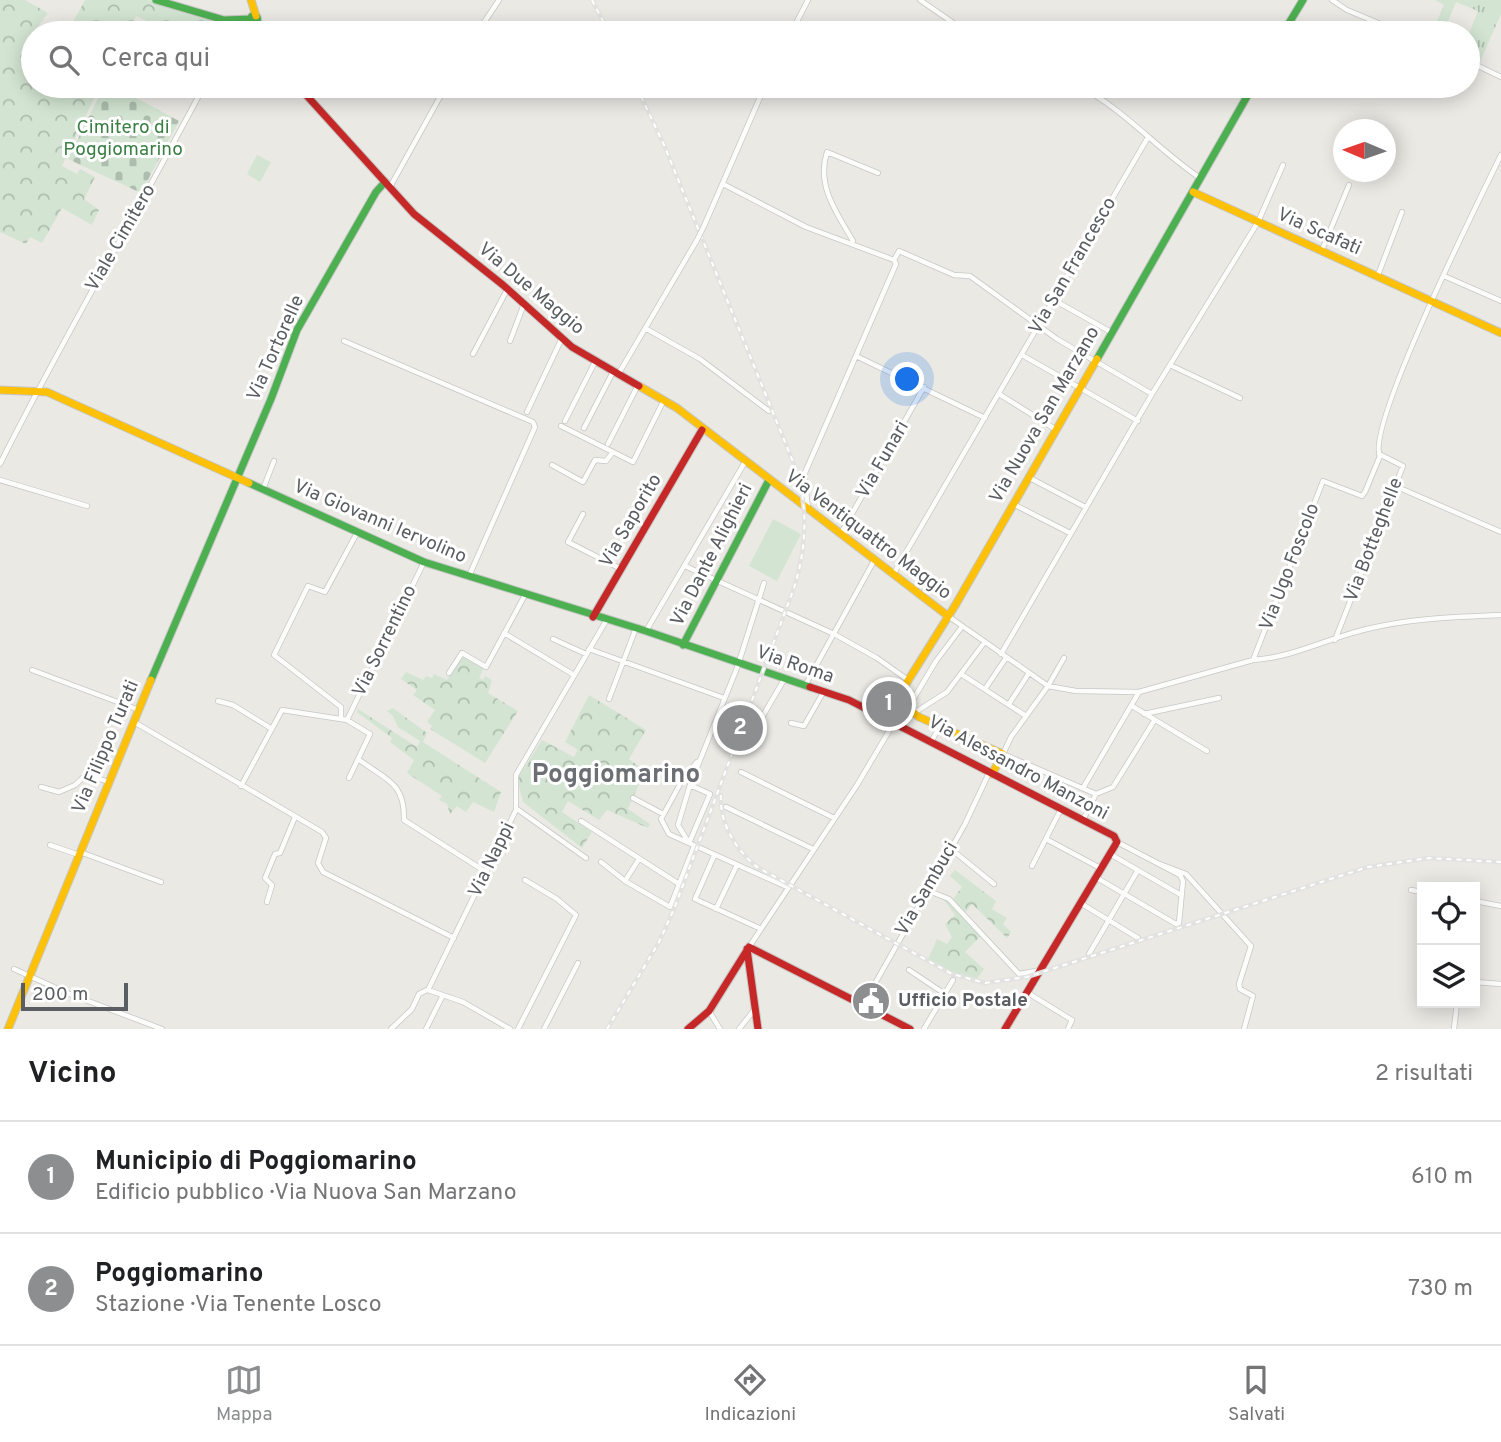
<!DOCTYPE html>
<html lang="it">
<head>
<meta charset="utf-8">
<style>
  :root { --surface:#fff; --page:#f6f6f6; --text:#202124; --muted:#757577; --line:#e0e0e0; --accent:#8c8e8f }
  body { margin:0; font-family:Overpass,sans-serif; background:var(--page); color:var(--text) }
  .controls { position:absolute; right:21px; bottom:21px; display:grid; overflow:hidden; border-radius:0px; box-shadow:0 4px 18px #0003 }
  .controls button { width:63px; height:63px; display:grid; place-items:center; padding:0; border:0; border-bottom:2px solid var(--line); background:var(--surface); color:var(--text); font:35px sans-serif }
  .compass { position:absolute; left:1333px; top:119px; width:63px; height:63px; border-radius:50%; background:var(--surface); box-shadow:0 4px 18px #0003; rotate:272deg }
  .scale { position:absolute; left:21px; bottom:18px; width:107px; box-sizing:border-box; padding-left:7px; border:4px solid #5a5d61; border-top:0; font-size:19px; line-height:24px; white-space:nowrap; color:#5a5d61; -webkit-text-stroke:5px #fff; paint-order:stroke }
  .you { position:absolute; left:908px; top:380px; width:24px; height:24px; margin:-18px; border:5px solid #fff; border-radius:50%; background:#1a73e8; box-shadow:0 0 0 10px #1a73e833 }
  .badge { display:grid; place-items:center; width:46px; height:46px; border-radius:50%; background:var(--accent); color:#fff; font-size:23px; font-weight:700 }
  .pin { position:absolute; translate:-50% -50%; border:4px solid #fff; box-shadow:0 2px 7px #0006 }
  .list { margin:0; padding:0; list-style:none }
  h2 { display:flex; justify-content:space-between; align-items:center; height:91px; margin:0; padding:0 28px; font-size:30px }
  h2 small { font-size:23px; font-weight:400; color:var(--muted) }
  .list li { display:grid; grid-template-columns:46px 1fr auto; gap:21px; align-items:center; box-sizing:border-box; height:112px; padding:0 28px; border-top:2px solid var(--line) }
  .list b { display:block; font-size:26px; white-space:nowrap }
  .list p { margin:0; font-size:23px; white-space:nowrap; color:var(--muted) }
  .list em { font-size:23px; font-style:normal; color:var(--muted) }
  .icon { flex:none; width:38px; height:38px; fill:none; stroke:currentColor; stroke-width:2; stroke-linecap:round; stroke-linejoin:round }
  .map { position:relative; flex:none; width:1501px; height:1029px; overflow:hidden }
  .search { position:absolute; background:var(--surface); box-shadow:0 4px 18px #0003; left:21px; right:21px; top:21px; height:77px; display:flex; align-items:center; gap:18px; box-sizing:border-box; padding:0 24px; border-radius:38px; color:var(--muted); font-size:26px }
  .sheet { height:315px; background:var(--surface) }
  nav { display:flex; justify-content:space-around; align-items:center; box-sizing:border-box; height:98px; border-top:2px solid var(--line); background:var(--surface); font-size:19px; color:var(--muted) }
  nav a { display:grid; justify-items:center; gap:4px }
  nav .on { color:var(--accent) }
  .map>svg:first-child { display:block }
  .grass { fill:url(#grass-tufts) }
  .forest { fill:url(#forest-crowns) }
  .cemetery { fill:url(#cemetery-stones) }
  .pitch { fill:#d3e5d2 }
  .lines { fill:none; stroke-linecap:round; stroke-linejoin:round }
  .street-casing { stroke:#c7c7c6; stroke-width:6 }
  .fast-casing { stroke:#c5c6c4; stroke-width:9 }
  .slow-casing { stroke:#c5c6c4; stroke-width:9 }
  .jam-casing { stroke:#c5c6c4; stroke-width:9 }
  .street { stroke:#fcfcfb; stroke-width:4.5 }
  .fast { stroke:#4caf50; stroke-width:7 }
  .slow { stroke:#ffc107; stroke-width:7 }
  .jam { stroke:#c62828; stroke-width:7 }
  .rail-casing { stroke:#e2e2e1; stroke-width:4.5 }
  .rail { stroke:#fff; stroke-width:2; stroke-dasharray:5; stroke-linecap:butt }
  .street-bridge-casing { stroke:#c7c7c6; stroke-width:6; stroke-linecap:butt }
  .street-bridge { stroke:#fcfcfb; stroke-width:4.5 }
  .labels { text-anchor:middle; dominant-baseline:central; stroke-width:6; stroke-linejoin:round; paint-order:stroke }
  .park-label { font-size:19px; fill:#3c7f46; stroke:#fff }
  .street-label { font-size:19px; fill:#5a5d61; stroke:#fff }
  .poi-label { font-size:19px; font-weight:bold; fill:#5a5d61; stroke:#fff; text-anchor:start }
  .district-label { font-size:26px; font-weight:bold; fill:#6c6f73; stroke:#fff }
</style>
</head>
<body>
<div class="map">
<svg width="1501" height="1029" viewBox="0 0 1501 1029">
  <defs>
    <pattern id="grass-tufts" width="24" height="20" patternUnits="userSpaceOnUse" patternTransform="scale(1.75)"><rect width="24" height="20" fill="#d3e5d2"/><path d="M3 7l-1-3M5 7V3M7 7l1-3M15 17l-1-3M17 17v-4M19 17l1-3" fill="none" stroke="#aebdae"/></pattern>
    <pattern id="forest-crowns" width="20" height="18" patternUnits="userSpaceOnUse" patternTransform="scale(1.75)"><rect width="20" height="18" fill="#d3e5d2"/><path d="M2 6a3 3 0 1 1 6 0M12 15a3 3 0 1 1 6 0" fill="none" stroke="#aebdae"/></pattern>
    <pattern id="cemetery-stones" width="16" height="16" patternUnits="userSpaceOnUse" patternTransform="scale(1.75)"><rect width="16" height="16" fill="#d3e5d2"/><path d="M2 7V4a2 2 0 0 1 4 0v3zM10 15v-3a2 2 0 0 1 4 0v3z" fill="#aebdae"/></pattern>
  </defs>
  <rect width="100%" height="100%" fill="#eae9e4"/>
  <path class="grass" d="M1435,0H1501V14L1479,64L1468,59V36L1478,11L1456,2L1443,33H1432L1444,5Z"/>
  <path class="forest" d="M0,0H25L48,13L33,33V86H100L62,166L77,174L80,169L95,177L84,199L99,210L92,225L62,208L42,243L30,237L26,244L0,232Z
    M85,0H148L231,27L228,33H173L136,16L131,27L143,33H67Z
    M463,656L484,667L479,678L483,680L485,676L492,680L488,693L518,711L485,763L430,729L432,726L427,722L435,710L413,695L417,690L401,679L406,672L423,680L426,676L432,678L434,674L447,680Z
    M589,695L646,730L629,759L645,771L628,809L650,824L648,828L607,810L599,820L568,801L562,812L592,832L582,848L523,802L517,779L542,740L574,757L578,750L565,742Z
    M393,708L427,733L423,742L501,792L494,812L473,802L466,812L457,806L450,814L447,804L439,800L442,796L407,773L414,760L390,742L392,738L357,712L358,709L417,747L420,741L398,727L393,716L387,711Z
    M955,870L996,901L992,909L1007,918L1003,924L1011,932L1007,938L972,904L964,914L982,935L965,952L984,969L977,979L951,972L928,959L937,939L947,944L952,937L945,924L955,915L944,900L947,898L954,905L957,903L953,899L962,887L950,876Z"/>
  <path class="cemetery" d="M104,86H114L179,121L141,193L68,159Z"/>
  <path class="pitch" d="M257,155L271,162L260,182L247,174Z
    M773,519L801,534L777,581L749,566Z"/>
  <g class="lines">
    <defs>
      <path id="street" d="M920,0L968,33
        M1332,0L1347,10L1402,33
        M231,33L238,20
        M477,33L499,0
        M791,33L808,0
        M1468,61L1501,77
        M1079,86C1124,109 1158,150 1200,178
        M723,184L806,227L894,260L896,264L804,475L808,508
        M390,187L446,86
        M704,226L765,86
        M853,241C837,213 816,186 827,152L878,173
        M1322,250L1349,185
        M894,260L899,251L954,275L970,276L1057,339L1152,394
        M1378,275L1402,212
        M1444,276L1501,301
        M1054,300L1111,332
        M645,328L700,359L769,411
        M344,341L533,422L535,427L469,576
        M510,341L524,304
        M473,354L508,288
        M1022,355L1138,421
        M856,356L985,418
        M1170,365L1240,398
        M619,373L697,240
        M999,394L1055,429
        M527,412L562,338
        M565,421L596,360
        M561,426L633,462L664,400
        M584,428L614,370
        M608,444L638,385
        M0,464C64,336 137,213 204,86
        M552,465L583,482L595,460L606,461L613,452
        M1028,477L1085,507
        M0,480L87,506
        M1395,486L1501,532
        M263,489L274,461
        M1013,504L1070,533
        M583,514L568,542L621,569
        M841,533L924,387
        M685,566L834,634L877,658L908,680
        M894,573L1147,139
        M764,583L737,668L690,785L678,825L689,843L787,887
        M948,616L1048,686L1011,737L1003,754L1096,794L1113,787L1154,721
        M646,631L745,462
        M504,633L574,675
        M553,639L586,654
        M1335,640L1403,466L1379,454
        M589,649L724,698
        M1001,654L1152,394L1258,222L1283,165
        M1064,658L1048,686L1076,691L1139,692L1253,660L1323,481L1362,496L1365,492L1380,456C1365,428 1481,196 1501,155
        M1253,660C1295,657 1328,638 1367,629C1411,618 1456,617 1501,615
        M32,670L139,710
        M449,673L462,653L486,667L525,595
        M961,674L1026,716
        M806,684L875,559
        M985,689L1006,658
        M609,699L636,628
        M218,701L233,705L272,729
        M1009,704L1029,673
        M1132,706L1207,751
        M908,708L936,661L961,628
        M914,713L947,692L984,643
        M1144,714L1219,698
        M341,718V707L274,655L308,586L325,592L358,531
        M761,719L785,678
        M347,720L370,734L349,778
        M134,722L322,832L326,838L318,863L323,872L454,938
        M791,723L804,726L824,691
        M931,742L940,726
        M358,759C386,780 405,782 404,820L486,872
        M741,772L834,818
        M690,785L710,794L689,843L669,834L661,819L684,777L697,762
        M241,786L282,710L347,720L424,562
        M41,787L59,792L75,785L87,774L108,782
        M1083,788L1139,692
        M633,798L663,814
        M726,807L813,849
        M517,809L586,858
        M1083,820L1096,794
        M581,821L679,884
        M1046,839L1102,869
        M50,845L79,855
        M951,849L994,884
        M80,852L161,882
        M1110,854L1181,895
        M714,856L695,899L759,928
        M601,862L625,881L670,907L694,846
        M1157,863L1186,874L1251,946L1239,984L1240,989L1253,996L1244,1029
        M1032,866L1061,809
        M1097,878L1176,924L1179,923L1183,881L1180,875L1117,842
        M625,881L639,859
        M1411,890L1422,892
        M934,893L949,899L1019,974L1042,970
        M1475,901L1501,906
        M267,902L272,885L265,878L275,854L280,853L295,817
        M1082,904L1138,938
        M716,909L737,865
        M749,947L857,785L895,721
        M1089,954L1138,870
        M14,969L67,993L162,1029
        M909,970L945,994
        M1475,982L1501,984
        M428,990L516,810V775L606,621
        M428,990L463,1002L510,1029
        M1028,993L1072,1020L1068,1029
        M864,1003L965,824L989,773
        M709,1011L720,1029
        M391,1029L412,1009L419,994L427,990
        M426,1029L442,997
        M518,1029L576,915L557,899L525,880
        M544,1029L578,963
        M739,1029L755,1009
        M924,1029L953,980
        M1454,1029L1457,1003"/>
      <path id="fast" d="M156,0L224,20L251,19
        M250.5 19a3.5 3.5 0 1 1 7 0a3.5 3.5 0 1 1-7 0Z
        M257,21L266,33
        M1283,33L1303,0
        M1097,359L1253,86
        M249,483L424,562L646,631L810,687
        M683,645L769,480
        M151,680L271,399L297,330L376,192L385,182"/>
      <path id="slow" d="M251,0L256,16
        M1193,192L1501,333
        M639,386L677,408L948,616
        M0,390L47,392L249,483
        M992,774L1003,754L919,717L898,700L899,695L956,604L1097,359
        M8,1029L151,680"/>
      <path id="jam" d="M298,86L414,214L503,285L572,347L639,386
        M593,617L702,430
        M810,687L849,700L1114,836L1117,842L1005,1029
        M747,949L758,1029
        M688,1029L709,1011L749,947L910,1029"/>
    </defs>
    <use href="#street" class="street-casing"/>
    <use href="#fast" class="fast-casing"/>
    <use href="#slow" class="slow-casing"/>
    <use href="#jam" class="jam-casing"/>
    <use href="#street" class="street"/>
    <use href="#fast" class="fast"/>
    <use href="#slow" class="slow"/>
    <use href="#jam" class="jam"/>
    <defs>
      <path id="rail" d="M592,0L609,33
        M721,795C719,823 736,850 757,867L952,974L985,983L1027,977L1368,867L1429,858L1501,862
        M607,1029L659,942L674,909L794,588C806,550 808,513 798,474L664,145L636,86"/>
    </defs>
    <use href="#rail" class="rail-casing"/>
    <use href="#rail" class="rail"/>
    <defs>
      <path id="street-bridge" d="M697,240L704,226"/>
    </defs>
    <use href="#street-bridge" class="street-bridge-casing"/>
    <use href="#street-bridge" class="street-bridge"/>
  </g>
  <defs>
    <symbol id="civic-disc" viewBox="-11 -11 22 22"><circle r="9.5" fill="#8c8e8f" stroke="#fff"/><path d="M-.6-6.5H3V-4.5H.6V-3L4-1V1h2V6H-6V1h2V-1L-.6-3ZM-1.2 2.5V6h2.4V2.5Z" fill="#fff"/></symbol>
  </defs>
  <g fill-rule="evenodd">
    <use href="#civic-disc" x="849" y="979" width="44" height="44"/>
  </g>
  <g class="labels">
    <g class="park-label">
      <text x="123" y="128">Cimitero di<tspan x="123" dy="22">Poggiomarino</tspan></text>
    </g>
    <g class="street-label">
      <text transform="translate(1319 232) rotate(24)">Via Scafati</text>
      <text transform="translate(121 238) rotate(-60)">Viale Cimitero</text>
      <text transform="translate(1073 266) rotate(-60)">Via San Francesco</text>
      <text transform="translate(531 289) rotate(40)">Via Due Maggio</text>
      <text transform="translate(276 348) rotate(-66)">Via Tortorelle</text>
      <text transform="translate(1045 415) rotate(-60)">Via Nuova San Marzano</text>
      <text transform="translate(883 460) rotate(-60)">Via Funari</text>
      <text transform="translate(631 521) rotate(-60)">Via Saporito</text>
      <text transform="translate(380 522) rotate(23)">Via Giovanni Iervolino</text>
      <text transform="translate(868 535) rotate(37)">Via Ventiquattro Maggio</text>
      <text transform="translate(1374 540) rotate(-69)">Via Botteghelle</text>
      <text transform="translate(712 555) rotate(-63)">Via Dante Alighieri</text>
      <text transform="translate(1290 567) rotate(-69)">Via Ugo Foscolo</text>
      <text transform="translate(385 641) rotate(-64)">Via Sorrentino</text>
      <text transform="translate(795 665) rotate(19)">Via Roma</text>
      <text transform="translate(106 747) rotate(-67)">Via Filippo Turati</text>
      <text transform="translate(1018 768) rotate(28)">Via Alessandro Manzoni</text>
      <text transform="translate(492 860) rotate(-64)">Via Nappi</text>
      <text transform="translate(927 889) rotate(-60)">Via Sambuci</text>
    </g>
    <g class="poi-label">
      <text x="898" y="1001">Ufficio Postale</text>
    </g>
    <g class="district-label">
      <text x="616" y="775">Poggiomarino</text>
    </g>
  </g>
</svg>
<div class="controls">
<button><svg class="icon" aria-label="locate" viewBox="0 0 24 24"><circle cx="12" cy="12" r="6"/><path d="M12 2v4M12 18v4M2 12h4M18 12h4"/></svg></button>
<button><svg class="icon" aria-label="layers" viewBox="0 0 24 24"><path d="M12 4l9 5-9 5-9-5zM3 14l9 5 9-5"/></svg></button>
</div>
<svg class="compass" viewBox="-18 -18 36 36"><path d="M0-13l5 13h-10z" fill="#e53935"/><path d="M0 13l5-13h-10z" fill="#757577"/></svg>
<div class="scale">200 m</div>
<div class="you"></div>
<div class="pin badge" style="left:889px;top:704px">1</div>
<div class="pin badge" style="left:740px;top:728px">2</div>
<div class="search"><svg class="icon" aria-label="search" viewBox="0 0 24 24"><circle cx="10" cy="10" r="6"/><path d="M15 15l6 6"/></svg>Cerca qui</div>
</div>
<section class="sheet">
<h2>Vicino<small>2 risultati</small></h2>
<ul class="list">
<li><span class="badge">1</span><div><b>Municipio di Poggiomarino</b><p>Edificio pubblico · Via Nuova San Marzano</p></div><em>610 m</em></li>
<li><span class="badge">2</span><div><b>Poggiomarino</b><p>Stazione · Via Tenente Losco</p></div><em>730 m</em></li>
</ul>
</section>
<nav>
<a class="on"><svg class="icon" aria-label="map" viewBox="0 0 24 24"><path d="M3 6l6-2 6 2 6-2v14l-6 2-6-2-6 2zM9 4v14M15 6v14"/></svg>Mappa</a>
<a><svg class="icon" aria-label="directions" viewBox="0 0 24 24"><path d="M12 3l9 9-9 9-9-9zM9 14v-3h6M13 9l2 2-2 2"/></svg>Indicazioni</a>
<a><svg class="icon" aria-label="saved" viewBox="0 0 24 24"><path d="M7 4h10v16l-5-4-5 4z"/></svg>Salvati</a>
</nav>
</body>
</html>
